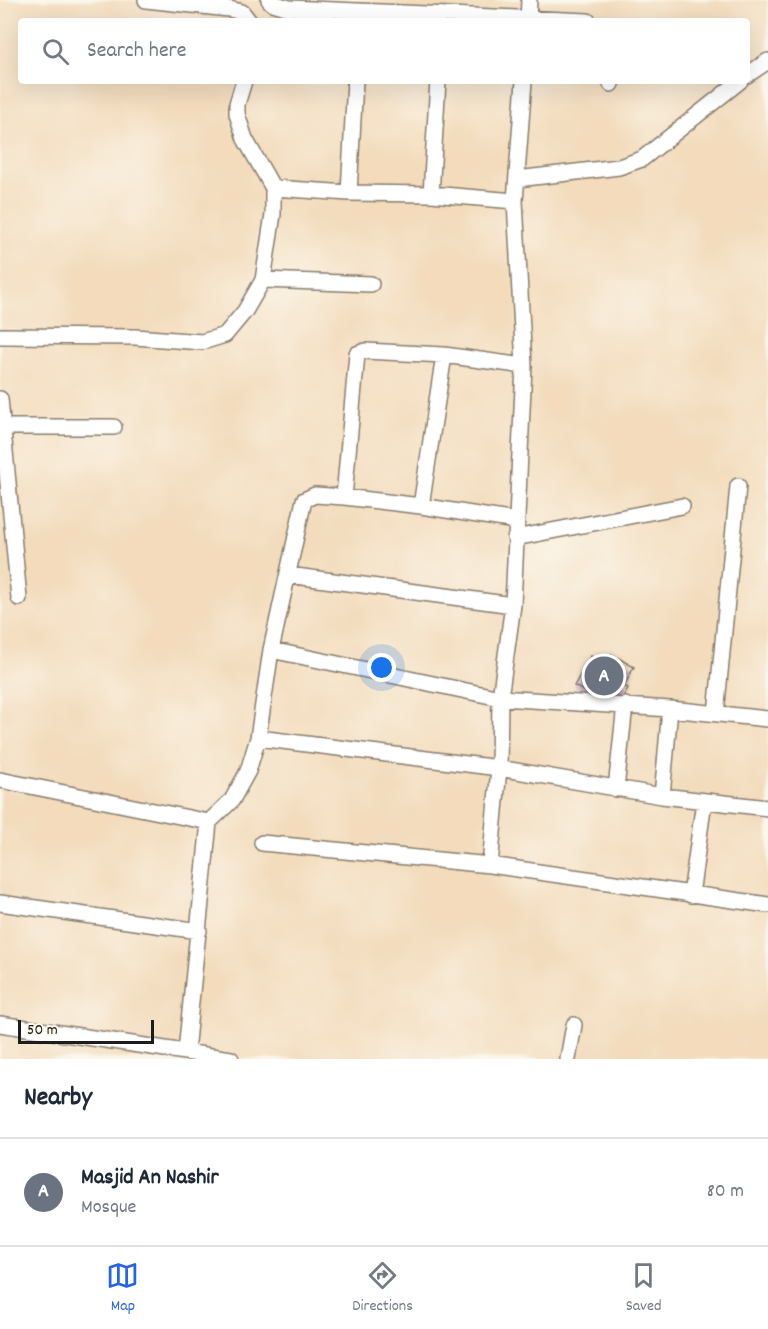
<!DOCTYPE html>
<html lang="en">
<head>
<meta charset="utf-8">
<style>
  :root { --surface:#fff; --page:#f2f2f3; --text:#1f2937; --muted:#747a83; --line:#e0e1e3; --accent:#2563eb }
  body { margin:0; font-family:Dekko,sans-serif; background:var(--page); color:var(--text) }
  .scale { position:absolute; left:18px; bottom:15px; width:136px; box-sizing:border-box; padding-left:6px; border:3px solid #1c1c1c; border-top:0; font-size:16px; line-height:21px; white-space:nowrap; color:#1c1c1c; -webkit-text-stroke:4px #fbf7ec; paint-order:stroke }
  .you { position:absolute; left:382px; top:668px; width:21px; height:21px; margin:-15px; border:4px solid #fff; border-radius:50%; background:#1a73e8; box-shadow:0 0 0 9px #1a73e833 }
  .badge { display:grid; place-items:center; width:39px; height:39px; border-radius:50%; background:var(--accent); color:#fff; font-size:20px; font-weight:700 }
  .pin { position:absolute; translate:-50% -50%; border:3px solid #fff; box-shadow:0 2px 6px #0006 }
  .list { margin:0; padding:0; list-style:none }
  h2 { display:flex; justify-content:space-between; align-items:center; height:78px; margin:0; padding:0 24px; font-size:26px }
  h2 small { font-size:20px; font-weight:400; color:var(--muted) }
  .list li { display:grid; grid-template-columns:39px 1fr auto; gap:18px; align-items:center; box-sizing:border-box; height:108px; padding:0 24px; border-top:2px solid var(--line) }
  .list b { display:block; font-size:22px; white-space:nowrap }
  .list p { margin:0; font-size:20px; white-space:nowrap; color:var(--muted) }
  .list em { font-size:20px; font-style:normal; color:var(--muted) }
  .icon { flex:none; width:33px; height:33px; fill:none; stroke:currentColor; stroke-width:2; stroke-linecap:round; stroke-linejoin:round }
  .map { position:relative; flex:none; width:768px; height:1059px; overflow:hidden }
  .search { position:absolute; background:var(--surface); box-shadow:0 6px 24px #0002; left:18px; right:18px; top:18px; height:66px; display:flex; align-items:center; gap:15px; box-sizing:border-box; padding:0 21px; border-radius:6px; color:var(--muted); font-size:22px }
  .sheet { height:186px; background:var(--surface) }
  nav { display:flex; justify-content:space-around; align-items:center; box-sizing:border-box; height:84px; border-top:2px solid var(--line); background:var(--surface); font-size:16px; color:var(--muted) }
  nav a { display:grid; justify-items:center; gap:3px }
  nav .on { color:var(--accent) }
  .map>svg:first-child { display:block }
  .building { fill:#ba9bc5 }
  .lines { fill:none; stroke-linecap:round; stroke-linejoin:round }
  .street-casing { stroke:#887c6c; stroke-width:18 }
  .street { stroke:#fff; stroke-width:15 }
</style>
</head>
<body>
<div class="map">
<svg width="768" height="1059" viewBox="0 0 768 1059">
  <rect width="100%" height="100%" fill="#fbf7ec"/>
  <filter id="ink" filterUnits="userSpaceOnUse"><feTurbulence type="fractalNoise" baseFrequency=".0167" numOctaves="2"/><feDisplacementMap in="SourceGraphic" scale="12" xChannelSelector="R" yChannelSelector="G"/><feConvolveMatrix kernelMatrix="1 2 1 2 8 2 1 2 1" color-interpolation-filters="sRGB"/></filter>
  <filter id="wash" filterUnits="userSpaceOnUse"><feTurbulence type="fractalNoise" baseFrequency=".008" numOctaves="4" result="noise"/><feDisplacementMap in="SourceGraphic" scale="24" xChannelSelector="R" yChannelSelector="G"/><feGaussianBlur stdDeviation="1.35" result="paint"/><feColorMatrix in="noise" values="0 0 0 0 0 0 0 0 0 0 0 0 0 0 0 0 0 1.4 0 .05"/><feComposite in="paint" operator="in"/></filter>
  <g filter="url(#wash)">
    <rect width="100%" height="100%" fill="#f3dbbc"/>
    <g id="blocks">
      <path class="building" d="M611,654L634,667L624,686L628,688L620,703L608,696L605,702L574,686L591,656L606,664Z"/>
    </g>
  </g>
  <g filter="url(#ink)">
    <use href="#blocks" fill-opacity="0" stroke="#887c6c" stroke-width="1.5"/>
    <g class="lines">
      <defs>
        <path id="street" d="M146,0L229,9L242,12L249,21
          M269,0L272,3L289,8L588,21
          M528,21L529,0
          M747,75L768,61
          M611,84L612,81
          M517,179L619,167L642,159L740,81
          M273,188L349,193L431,194L515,201
          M349,193L355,81
          M431,194L438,81
          M263,280L371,284
          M0,336L135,337L202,342L225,335L245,311L263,280L273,214V188L245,139L237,114V104L244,81
          M0,399L19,598
          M3,427H114
          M344,497L421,506L516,521
          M421,506L444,355L524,366
          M515,538L682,506
          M288,575L513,605
          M271,650L500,698L670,709L768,719
          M716,714L738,486
          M258,738L271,650L304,500L315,495L344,497L357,354L365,351L444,355
          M0,780L209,822L186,1052
          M616,789L625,705
          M662,796L670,709
          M209,822L232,800L248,771L258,738L499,768L662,796L768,808
          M262,843L490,865L768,905
          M490,865L499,768L500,698L513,605L524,366L515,201L524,81
          M691,895L704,801
          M0,903L199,931
          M0,1024L231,1059
          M568,1059L574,1025"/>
      </defs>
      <use href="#street" class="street-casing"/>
      <use href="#street" class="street"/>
    </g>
  </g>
</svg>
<div class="scale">50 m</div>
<div class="you"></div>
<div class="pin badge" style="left:604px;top:676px;background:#6b7280">A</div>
<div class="search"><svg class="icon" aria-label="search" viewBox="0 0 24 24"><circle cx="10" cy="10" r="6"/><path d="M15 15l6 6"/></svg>Search here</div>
</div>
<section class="sheet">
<h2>Nearby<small></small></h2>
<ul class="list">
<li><span class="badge" style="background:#6b7280">A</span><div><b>Masjid An Nashir</b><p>Mosque</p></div><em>80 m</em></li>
</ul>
</section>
<nav>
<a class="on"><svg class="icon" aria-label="map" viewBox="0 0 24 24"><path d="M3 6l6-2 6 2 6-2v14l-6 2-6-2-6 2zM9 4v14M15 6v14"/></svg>Map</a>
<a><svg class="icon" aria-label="directions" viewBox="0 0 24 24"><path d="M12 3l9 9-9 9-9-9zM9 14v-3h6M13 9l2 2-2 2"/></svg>Directions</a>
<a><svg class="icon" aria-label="saved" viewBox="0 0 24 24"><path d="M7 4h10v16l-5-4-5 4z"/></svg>Saved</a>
</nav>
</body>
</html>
